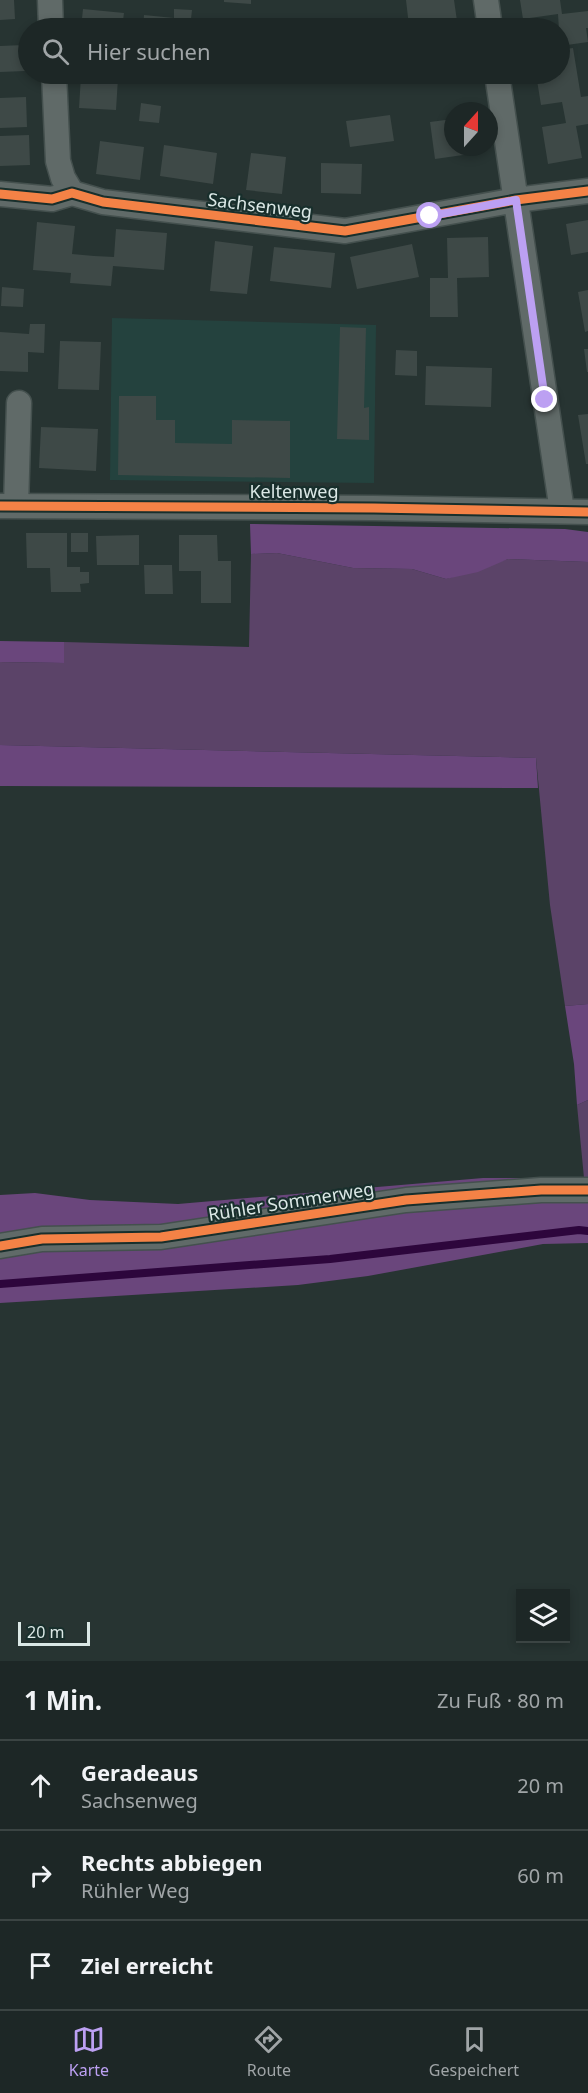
<!DOCTYPE html>
<html lang="de">
<head>
<meta charset="utf-8">
<style>
  :root { --surface:#1d2726; --page:#2a3332; --text:#f1f3f6; --muted:#a0a5a7; --line:#3b4443; --accent:#bca0f2 }
  body { margin:0; font-family:"Noto Sans",sans-serif; background:var(--page); color:var(--text) }
  .controls { position:absolute; right:18px; bottom:18px; display:grid; overflow:hidden; border-radius:0px; box-shadow:0 3px 9px #0003 }
  .controls button { width:54px; height:54px; display:grid; place-items:center; padding:0; border:0; border-bottom:2px solid var(--line); background:var(--surface); color:var(--text); font:30px sans-serif }
  .compass { position:absolute; left:444px; top:102px; width:54px; height:54px; border-radius:50%; background:var(--surface); box-shadow:0 3px 9px #0003; rotate:21deg }
  .scale { position:absolute; left:18px; bottom:15px; width:72px; box-sizing:border-box; padding-left:6px; border:3px solid #dbe8e6; border-top:0; font-size:16px; line-height:21px; white-space:nowrap; color:#dbe8e6; -webkit-text-stroke:4px #182f2c; paint-order:stroke }
  .stop { position:absolute; width:18px; height:18px; margin:-14px; border:4px solid #bca0f2; border-radius:50%; background:#fff }
  .stop.end { background:#bca0f2; border-color:#fff; box-shadow:0 2px 6px #0008 }
  .list { margin:0; padding:0; list-style:none }
  h2 { display:flex; justify-content:space-between; align-items:center; height:78px; margin:0; padding:0 24px; font-size:26px }
  h2 small { font-size:20px; font-weight:400; color:var(--muted) }
  .list li { display:grid; grid-template-columns:39px 1fr auto; gap:18px; align-items:center; box-sizing:border-box; height:90px; padding:0 24px; border-top:2px solid var(--line) }
  .list b { display:block; font-size:22px; white-space:nowrap }
  .list p { margin:0; font-size:20px; white-space:nowrap; color:var(--muted) }
  .list em { font-size:20px; font-style:normal; color:var(--muted) }
  .icon { flex:none; width:33px; height:33px; fill:none; stroke:currentColor; stroke-width:2; stroke-linecap:round; stroke-linejoin:round }
  .map { position:relative; flex:none; width:588px; height:1661px; overflow:hidden }
  .search { position:absolute; background:var(--surface); box-shadow:0 3px 9px #0003; left:18px; right:18px; top:18px; height:66px; display:flex; align-items:center; gap:15px; box-sizing:border-box; padding:0 21px; border-radius:33px; color:var(--muted); font-size:22px }
  .sheet { height:348px; background:var(--surface) }
  nav { display:flex; justify-content:space-around; align-items:center; box-sizing:border-box; height:84px; border-top:2px solid var(--line); background:var(--surface); font-size:16px; color:var(--muted) }
  nav a { display:grid; justify-items:center; gap:3px }
  nav .on { color:var(--accent) }
  .map>svg:first-child { display:block }
  .built { fill:#24423e }
  .green { fill:#5b4368 }
  .forest { fill:#6a467c }
  .lines { fill:none; stroke-linecap:round; stroke-linejoin:round }
  .stream { stroke:#2d063c; stroke-width:8 }
  .building { fill:#3e4947 }
  .minor-casing { stroke:#44504e; stroke-width:27 }
  .minor { stroke:#606a68; stroke-width:24 }
  .cycleway-casing { stroke:#182f2c; stroke-width:13 }
  .cycleway { stroke:#f48246; stroke-width:9 }
  .route { stroke:#bca0f2; stroke-width:8 }
  .labels { text-anchor:middle; dominant-baseline:central; stroke-width:4.5; stroke-linejoin:round; paint-order:stroke }
  .street-label { font-size:18px; fill:#dbe8e6; stroke:#182f2c }
</style>
</head>
<body>
<div class="map">
<svg width="588" height="1661" viewBox="0 0 588 1661">
  <rect width="100%" height="100%" fill="#273432"/>
  <path class="built" d="M112,318L376,325L374,483L110,480Z"/>
  <path class="green" d="M277,553L353,568L412,569L446,579L508,559L588,562V1004L565,1006L550,905L536,758L0,745V662L64,663V642L249,647L251,554Z
    M588,1100V1178H584L577,1105Z"/>
  <path class="forest" d="M250,524L565,529L588,532V562L508,559L478,572L446,579L412,569L353,568L277,553L251,554Z
    M0,641L64,642V663L0,662Z
    M0,745L536,758L538,788L6,786H0Z
    M588,1004V1100L577,1105L574,1064L565,1006Z
    M483,1178H588V1243L543,1244L368,1276L298,1285L0,1303V1195L35,1193L90,1200L178,1204Z"/>
  <g class="lines">
    <path class="stream" d="M0,1284L330,1259L579,1230L588,1231"/>
  </g>
  <path class="building" d="M0,0H14L15,19L0,20Z
    M224,0H251V4L224,2Z
    M406,0H454L457,21L409,26Z
    M520,0H560L562,14L588,11V28H586L588,42L560,46L558,14L523,19Z
    M83,9L124,13L122,28H81Z
    M174,9L192,10L190,28H143L144,15L174,18Z
    M24,45L25,71L0,72V46Z
    M573,48L581,97L588,96V124L576,126L582,158L548,164L542,127L566,123L562,102L541,105L536,74H560V50Z
    M320,74H350V82L320,81Z
    M81,76L118,78L116,110L79,108Z
    M26,97L27,127L0,128V98Z
    M141,103L161,106L159,123L139,121Z
    M390,115L394,141L350,147L346,121Z
    M453,119V147H477V153L435,159L430,122Z
    M29,135L30,165L0,166V136Z
    M100,141L144,147L140,180L96,174Z
    M164,145L217,153L213,184L160,176Z
    M251,153L286,157L282,194L246,190Z
    M321,163L362,164L361,194L321,193Z
    M588,220V252L571,255L566,224Z
    M37,222L75,226L72,254L94,256L114,257L116,229L167,233L164,270L113,266L111,286L70,283L71,273L33,270Z
    M488,237L489,277L457,278L458,317H430V278H448L447,238Z
    M215,241L253,246L247,294L210,291Z
    M412,244L419,277L357,289L350,257Z
    M274,247L335,253L331,288L270,281Z
    M2,287L24,289L23,307L1,306Z
    M588,290V331L585,332L578,292Z
    M30,324H45L44,353L28,352V372L0,371V332L29,334Z
    M340,327L366,328L364,408L369,407V440L337,439Z
    M60,341L101,342L99,390L58,389Z
    M584,349H588V372H587Z
    M396,350L417,351V376L395,375Z
    M426,366L492,368L491,407L425,405Z
    M119,396H156V420H175V443L232,444V420L290,421V478L118,475Z
    M588,414V464H586L578,415Z
    M41,427L98,429L96,471L39,468Z
    M26,533H67V567H80V572H89V583L80,584L81,592H51L50,568H27Z
    M71,533H88V552H71Z
    M139,535V565H97L96,536Z
    M179,535H217L218,561H231V603H201V571H179Z
    M144,565H172L173,594H145Z"/>
  <g class="lines">
    <defs>
      <path id="minor" d="M50,0L51,28
        M486,0L490,28
        M54,74L58,161L63,178L72,193
        M497,74L562,511
        M0,194L52,199L72,193L103,202L345,231L516,200L588,191
        M0,506L374,508L588,512
        M16,506L19,403
        M0,1246L42,1239L161,1237L406,1200L541,1190H588"/>
    </defs>
    <use href="#minor" class="minor-casing"/>
    <use href="#minor" class="minor"/>
    <defs>
      <path id="cycleway" d="M0,194L52,199L72,193L103,202L345,231L516,200L588,191
        M0,506L374,508L588,512
        M0,1246L42,1239L161,1237L406,1200L541,1190H588"/>
    </defs>
    <use href="#cycleway" class="cycleway-casing"/>
    <use href="#cycleway" class="cycleway"/>
  </g>
  <g class="lines">
    <path class="route" d="M430,216L516,200L545,400"/>
  </g>
  <g class="labels">
    <g class="street-label">
      <text transform="translate(260 205) rotate(7)">Sachsenweg</text>
      <text x="294" y="491">Keltenweg</text>
      <text transform="translate(291 1201) rotate(-9)">Rühler Sommerweg</text>
    </g>
  </g>
</svg>
<div class="controls">
<button><svg class="icon" aria-label="layers" viewBox="0 0 24 24"><path d="M12 4l9 5-9 5-9-5zM3 14l9 5 9-5"/></svg></button>
</div>
<svg class="compass" viewBox="-18 -18 36 36"><path d="M0-13l5 13h-10z" fill="#e53935"/><path d="M0 13l5-13h-10z" fill="#a0a5a7"/></svg>
<div class="scale">20 m</div>
<div class="stop" style="left:430px;top:216px"></div>
<div class="stop end" style="left:545px;top:400px"></div>
<div class="search"><svg class="icon" aria-label="search" viewBox="0 0 24 24"><circle cx="10" cy="10" r="6"/><path d="M15 15l6 6"/></svg>Hier suchen</div>
</div>
<section class="sheet">
<h2>1 Min.<small>Zu Fuß · 80 m</small></h2>
<ul class="list">
<li><svg class="icon" aria-label="ahead" viewBox="0 0 24 24"><path d="M12 20V5M6 11l6-6 6 6"/></svg><div><b>Geradeaus</b><p>Sachsenweg</p></div><em>20 m</em></li>
<li><svg class="icon" aria-label="right" viewBox="0 0 24 24"><path d="M7 20v-9h11M14 6l5 5-5 5"/></svg><div><b>Rechts abbiegen</b><p>Rühler Weg</p></div><em>60 m</em></li>
<li><svg class="icon" aria-label="arrive" viewBox="0 0 24 24"><path d="M6 21V4h12l-3 4 3 4H6"/></svg><div><b>Ziel erreicht</b></div></li>
</ul>
</section>
<nav>
<a class="on"><svg class="icon" aria-label="map" viewBox="0 0 24 24"><path d="M3 6l6-2 6 2 6-2v14l-6 2-6-2-6 2zM9 4v14M15 6v14"/></svg>Karte</a>
<a><svg class="icon" aria-label="directions" viewBox="0 0 24 24"><path d="M12 3l9 9-9 9-9-9zM9 14v-3h6M13 9l2 2-2 2"/></svg>Route</a>
<a><svg class="icon" aria-label="saved" viewBox="0 0 24 24"><path d="M7 4h10v16l-5-4-5 4z"/></svg>Gespeichert</a>
</nav>
</body>
</html>
